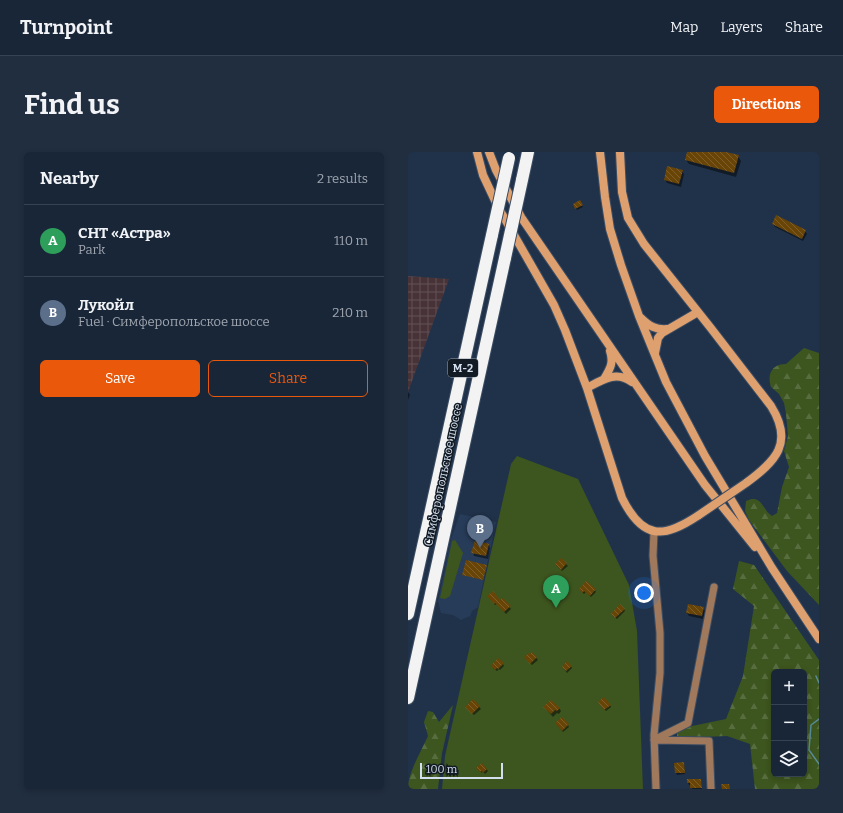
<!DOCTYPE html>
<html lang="en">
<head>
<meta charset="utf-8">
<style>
  :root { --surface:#182638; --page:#212e40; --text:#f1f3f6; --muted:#9fa5ae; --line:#364353; --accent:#ea580c }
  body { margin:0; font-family:Bitter,serif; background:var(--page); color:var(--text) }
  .controls { position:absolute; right:12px; bottom:12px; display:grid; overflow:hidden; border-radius:6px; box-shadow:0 2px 6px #0003 }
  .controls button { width:36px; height:36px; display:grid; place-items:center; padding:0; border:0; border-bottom:1px solid var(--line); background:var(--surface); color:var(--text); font:20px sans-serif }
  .scale { position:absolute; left:12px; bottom:10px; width:83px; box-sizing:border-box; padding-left:4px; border:2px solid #d3dfee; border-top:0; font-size:11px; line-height:14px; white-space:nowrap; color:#d3dfee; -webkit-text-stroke:3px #121a24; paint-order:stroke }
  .you { position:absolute; left:236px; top:441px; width:14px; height:14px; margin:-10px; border:3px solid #fff; border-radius:50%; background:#1a73e8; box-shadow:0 0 0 6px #1a73e833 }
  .badge { display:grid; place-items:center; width:26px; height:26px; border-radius:50%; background:var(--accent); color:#fff; font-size:13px; font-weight:700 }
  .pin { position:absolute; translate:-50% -33px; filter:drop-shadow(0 1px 2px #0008) }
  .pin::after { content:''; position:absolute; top:21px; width:14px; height:12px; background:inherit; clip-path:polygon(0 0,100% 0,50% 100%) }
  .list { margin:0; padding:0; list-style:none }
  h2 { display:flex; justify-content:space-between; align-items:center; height:52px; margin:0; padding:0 16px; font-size:17px }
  h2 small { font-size:13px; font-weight:400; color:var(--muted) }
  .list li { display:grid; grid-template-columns:26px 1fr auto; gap:12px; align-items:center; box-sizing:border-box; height:72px; padding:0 16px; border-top:1px solid var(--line) }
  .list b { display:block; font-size:15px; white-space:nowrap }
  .list p { margin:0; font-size:13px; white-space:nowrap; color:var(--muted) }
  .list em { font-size:13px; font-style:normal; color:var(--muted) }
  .actions { display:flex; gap:8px; padding:12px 16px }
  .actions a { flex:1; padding:9px 0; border:1px solid var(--accent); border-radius:6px; text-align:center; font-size:14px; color:var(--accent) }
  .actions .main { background:var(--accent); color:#fff }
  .icon { flex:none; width:22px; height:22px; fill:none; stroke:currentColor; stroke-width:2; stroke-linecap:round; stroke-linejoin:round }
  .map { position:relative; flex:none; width:411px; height:637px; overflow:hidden; border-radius:6px }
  header { display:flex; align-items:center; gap:24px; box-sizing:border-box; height:56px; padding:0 20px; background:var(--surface); border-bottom:1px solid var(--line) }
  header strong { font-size:19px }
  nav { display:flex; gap:22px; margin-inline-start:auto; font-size:14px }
  .intro { display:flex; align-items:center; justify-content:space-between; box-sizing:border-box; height:96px; padding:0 24px }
  h1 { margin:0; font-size:28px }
  .button { padding:10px 18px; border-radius:6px; background:var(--accent); color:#fff; font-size:14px; font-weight:700 }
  main { display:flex; gap:24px; padding:0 24px }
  aside { flex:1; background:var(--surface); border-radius:6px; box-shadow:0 2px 6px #0003 }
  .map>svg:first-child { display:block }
  .built { fill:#273c59 }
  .industrial { fill:url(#industrial-grid) }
  .green { fill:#3d551e }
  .forest { fill:url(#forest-firs); fill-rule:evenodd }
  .shadow { fill:#0007 }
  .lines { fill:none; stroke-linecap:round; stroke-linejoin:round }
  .stream { stroke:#598b99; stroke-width:1.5 }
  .building { fill:url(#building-back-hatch) }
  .street-casing { stroke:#3d4e64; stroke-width:9 }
  .secondary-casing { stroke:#3d4e64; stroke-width:10 }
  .highway-casing { stroke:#3d4e64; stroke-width:14 }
  .street { stroke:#a0785b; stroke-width:7 }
  .secondary { stroke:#dfa06f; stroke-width:8 }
  .highway { stroke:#f3f3f3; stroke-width:12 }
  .secondary-bridge-casing { stroke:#3d4e64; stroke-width:10; stroke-linecap:butt }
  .highway-bridge-casing { stroke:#3d4e64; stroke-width:14; stroke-linecap:butt }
  .secondary-bridge { stroke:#dfa06f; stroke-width:8 }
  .highway-bridge { stroke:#f3f3f3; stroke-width:12 }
  .labels { text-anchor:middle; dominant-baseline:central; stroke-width:3; stroke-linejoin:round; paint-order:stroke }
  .shield { fill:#121a24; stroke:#99a4b1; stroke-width:1 }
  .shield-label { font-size:11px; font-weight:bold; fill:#d3dfee }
  .street-label { font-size:12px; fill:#d3dfee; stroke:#121a24 }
</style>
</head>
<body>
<header>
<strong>Turnpoint</strong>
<nav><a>Map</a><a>Layers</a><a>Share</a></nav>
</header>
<div class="intro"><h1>Find us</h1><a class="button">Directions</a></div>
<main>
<aside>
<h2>Nearby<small>2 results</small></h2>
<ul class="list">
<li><span class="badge" style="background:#2e9e5b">A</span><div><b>СНТ «Астра»</b><p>Park</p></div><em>110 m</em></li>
<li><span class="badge" style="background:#5c6f8a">B</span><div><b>Лукойл</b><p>Fuel · Симферопольское шоссе</p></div><em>210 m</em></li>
</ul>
<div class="actions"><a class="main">Save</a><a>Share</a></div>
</aside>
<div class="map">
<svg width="411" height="637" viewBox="0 0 411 637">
  <defs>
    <pattern id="industrial-grid" width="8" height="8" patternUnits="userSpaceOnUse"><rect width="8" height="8" fill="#473337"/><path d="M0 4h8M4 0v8" fill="none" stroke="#615054"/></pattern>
    <pattern id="forest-firs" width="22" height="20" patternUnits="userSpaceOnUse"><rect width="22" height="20" fill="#3d551e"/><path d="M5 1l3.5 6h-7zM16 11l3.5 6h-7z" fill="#586d3f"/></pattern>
    <pattern id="building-back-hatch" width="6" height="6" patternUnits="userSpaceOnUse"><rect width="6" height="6" fill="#694407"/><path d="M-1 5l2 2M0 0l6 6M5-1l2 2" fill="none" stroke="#7e5f2b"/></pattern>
  </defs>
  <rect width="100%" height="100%" fill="#20324a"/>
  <path class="built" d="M52,362L88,370L70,455L64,459L62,464L53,468L45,463L33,461L30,449L43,387Z"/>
  <path class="industrial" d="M0,124L41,127L0,240Z"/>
  <path class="green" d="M109,304L170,327L221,433L229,479L235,637H34L37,604L103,312Z
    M47,388L55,401L42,444L37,447L32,446L44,389Z"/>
  <path class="forest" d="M396,196L411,201V453L379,419L341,368L337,359L338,349C354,341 354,358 364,364L369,361L374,335L381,315L376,299L380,284L378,262L376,251L371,242L363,235C359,223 363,212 378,212Z
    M331,409L346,413L411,508V637H347L342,592L319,584L269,586V581L284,574L318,567L335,524L346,454L325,437ZM366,520H396V622H366Z
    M45,553L34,601L30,637H0C0,620 13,600 20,584L16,570L20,559L25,560L31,570Z"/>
  <path class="shadow" d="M280,0H314L330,4L333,9L328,25L281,12L278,8Z
    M274,19L276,22L273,35L259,31L257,28Z
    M172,50L175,55L169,58L166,53Z
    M365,72L397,79L399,82L395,89L367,75Z
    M0,240L2,243L0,248Z
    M81,393L82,396L80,407L66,404L65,401Z
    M153,407L160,414L154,419L148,413Z
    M187,438L188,440L183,445L178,440L176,442L173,439Z
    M81,446L92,450L95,447L103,457L98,462L89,452L87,453Z
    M295,456L297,459L295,467L281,464L279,461Z
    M216,457L217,459L209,467L205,464Z
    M124,501L130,508L124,513L118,507Z
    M95,512L96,514L92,518L91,517L89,519L85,516Z
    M163,514L164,516L159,521L155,515Z
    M65,548L73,557L66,563L59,557Z
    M192,552L202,553L203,555L198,559Z
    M136,555L151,556L153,559L151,562L149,561L145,565Z
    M149,573H160L161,575L155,580Z
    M276,611L277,622L269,623L268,621Z
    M74,612L80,619L77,622L75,620L74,621L71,618Z
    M280,628H293L294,637H284L283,633H281L280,631Z"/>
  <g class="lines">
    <path class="stream" d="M408,524L411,531
      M411,567L403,573L401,598L411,612"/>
  </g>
  <path class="building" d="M279,0H318L331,3L326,21L277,8Z
    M259,14L275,18L271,32L256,28Z
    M172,48L175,53L167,57L165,52Z
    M368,63L398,78L394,87L364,72Z
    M67,388L81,392L78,404L63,401Z
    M153,406L159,411L153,418L147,412Z
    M58,408L79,413L75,428L54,423Z
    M178,429L188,437L182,444L176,439L174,441L171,437Z
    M85,439L92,448L95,446L103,454L96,460L87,451L86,452L79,444Z
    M212,452L217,457L207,466L203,462Z
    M280,452L296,455L294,464L278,461Z
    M124,500L129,505L122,512L116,505L121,501L122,502Z
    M90,506L96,511L90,517L89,516L87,518L83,514Z
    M159,509L164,514L158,519L154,515Z
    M196,545L203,553L196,558L190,550Z
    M65,547L72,554L64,562L57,555Z
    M143,548L152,556L149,559L147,558L143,562L135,555Z
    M154,565L161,572L154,579L147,571Z
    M276,610L277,621H267L266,611Z
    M74,611L79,617L75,621L74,619L72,620L68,616Z
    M279,627H293L294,636H282V631H279Z
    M313,632H321L322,637H314Z"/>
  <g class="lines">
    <defs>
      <path id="street" d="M246,379L245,404L252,481V521L246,583L248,637
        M246,588L280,571L306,435
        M247,588L301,589L303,637"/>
      <path id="secondary" d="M69,0L75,23L90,55L146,153L157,178L179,236L214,346C235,388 255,387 291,363
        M81,0L88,18L113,65L297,333L347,395
        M192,0L197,45L202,77L213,113L231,164L258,230L297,304L333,364L364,416L411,487
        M212,0L214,40L220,66L236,92L302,175L363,254C386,291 368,309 338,331
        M233,166C241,174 248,178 259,177
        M247,201L250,186L254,181L290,160
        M196,227C202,217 206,211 202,199
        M179,236C194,228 208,218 224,230"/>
      <path id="highway" d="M114,28L120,0
        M0,462L84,83
        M0,546L97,106"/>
    </defs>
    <use href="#street" class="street-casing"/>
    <use href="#secondary" class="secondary-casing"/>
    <use href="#highway" class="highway-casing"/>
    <use href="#street" class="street"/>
    <use href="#secondary" class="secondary"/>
    <use href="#highway" class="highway"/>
    <defs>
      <path id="secondary-bridge" d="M291,363L338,331"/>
      <path id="highway-bridge" d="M84,83L101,6
        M97,106L114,28"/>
    </defs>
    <use href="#secondary-bridge" class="secondary-bridge-casing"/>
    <use href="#highway-bridge" class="highway-bridge-casing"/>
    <use href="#secondary-bridge" class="secondary-bridge"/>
    <use href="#highway-bridge" class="highway-bridge"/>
  </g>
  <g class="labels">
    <rect class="shield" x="40" y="207" width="30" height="18" rx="3"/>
    <g class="shield-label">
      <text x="55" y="216">М-2</text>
    </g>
    <g class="street-label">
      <text transform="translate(35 323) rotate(-78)">Симферопольское шоссе</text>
    </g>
  </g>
</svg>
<div class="controls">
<button>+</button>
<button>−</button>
<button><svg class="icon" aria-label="layers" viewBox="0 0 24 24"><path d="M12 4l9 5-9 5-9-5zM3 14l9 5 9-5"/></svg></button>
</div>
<div class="scale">100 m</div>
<div class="you"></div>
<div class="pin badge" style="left:148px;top:456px;background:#2e9e5b">A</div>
<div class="pin badge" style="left:72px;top:396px;background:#5c6f8a">B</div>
</div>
</main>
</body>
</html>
